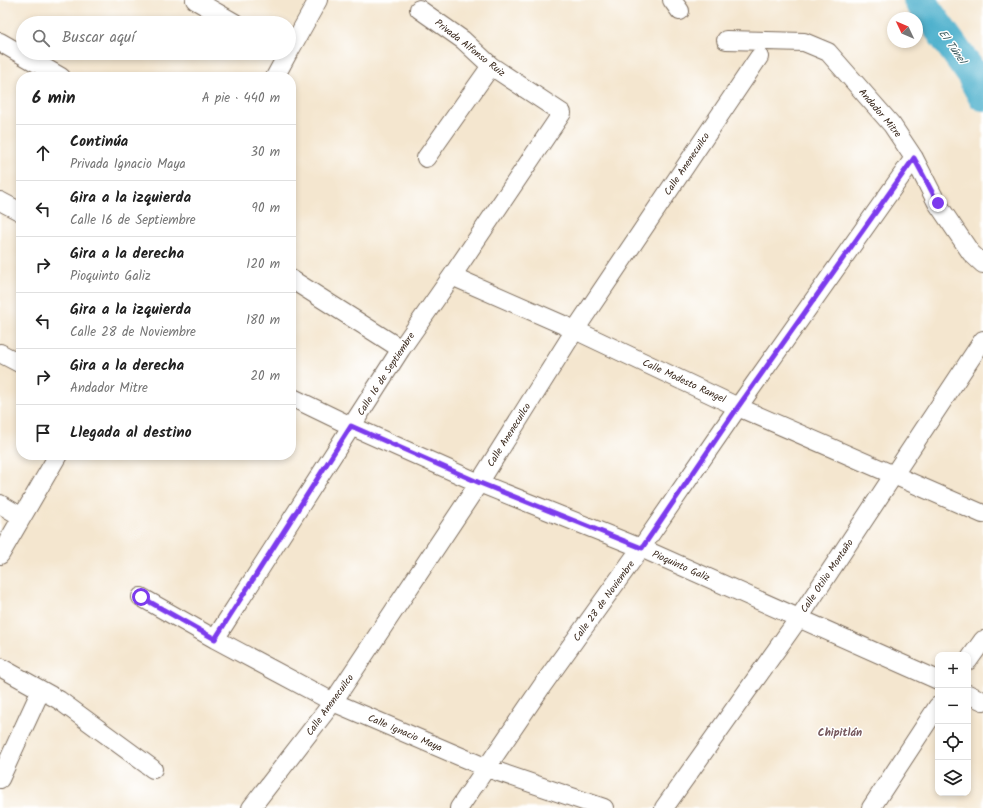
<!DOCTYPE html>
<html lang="es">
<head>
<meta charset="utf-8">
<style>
  :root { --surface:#fff; --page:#f6f6f6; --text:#222; --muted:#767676; --line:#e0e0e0 }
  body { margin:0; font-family:Kalam,sans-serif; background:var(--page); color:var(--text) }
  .controls { position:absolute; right:12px; bottom:12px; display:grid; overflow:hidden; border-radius:8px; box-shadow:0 2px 6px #0003 }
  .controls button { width:36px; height:36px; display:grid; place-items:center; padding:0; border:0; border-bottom:1px solid var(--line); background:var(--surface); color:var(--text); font:20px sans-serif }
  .compass { position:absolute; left:887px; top:12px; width:36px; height:36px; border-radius:50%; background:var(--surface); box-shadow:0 2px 6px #0003; rotate:314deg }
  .stop { position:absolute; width:12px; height:12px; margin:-9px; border:3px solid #7c3aed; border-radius:50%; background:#fff }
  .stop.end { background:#7c3aed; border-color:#fff; box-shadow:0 1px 4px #0008 }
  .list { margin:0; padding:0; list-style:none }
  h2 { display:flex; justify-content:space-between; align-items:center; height:52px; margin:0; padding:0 16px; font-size:17px }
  h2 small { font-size:13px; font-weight:400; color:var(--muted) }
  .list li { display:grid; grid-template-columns:26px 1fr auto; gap:12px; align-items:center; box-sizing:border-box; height:56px; padding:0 16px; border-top:1px solid var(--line) }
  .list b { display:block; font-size:15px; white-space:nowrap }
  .list p { margin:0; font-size:13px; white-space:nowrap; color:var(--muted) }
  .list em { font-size:13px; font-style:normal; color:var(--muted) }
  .icon { flex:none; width:22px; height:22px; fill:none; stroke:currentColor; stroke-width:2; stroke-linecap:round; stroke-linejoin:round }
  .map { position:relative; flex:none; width:983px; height:808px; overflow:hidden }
  .search { position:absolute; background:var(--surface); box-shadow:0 2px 6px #0003; left:16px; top:16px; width:280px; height:44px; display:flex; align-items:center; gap:10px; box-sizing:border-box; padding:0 14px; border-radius:22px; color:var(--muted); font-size:15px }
  .panel { position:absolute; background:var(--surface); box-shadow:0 2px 6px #0003; left:16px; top:72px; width:280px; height:388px; border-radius:16px }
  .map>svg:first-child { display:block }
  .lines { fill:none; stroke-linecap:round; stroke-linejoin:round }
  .river { stroke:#4db0cc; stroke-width:32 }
  .street-casing { stroke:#7c6c5c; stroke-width:20 }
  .street { stroke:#fff; stroke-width:18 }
  .route { stroke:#7c3aed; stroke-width:5 }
  .labels { text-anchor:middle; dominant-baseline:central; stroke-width:3; stroke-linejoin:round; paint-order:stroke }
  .street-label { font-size:10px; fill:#3b2a1e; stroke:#fff }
  .water-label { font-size:11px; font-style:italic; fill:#426064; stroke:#fff }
  .neighbourhood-label { font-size:11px; font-weight:bold; fill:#75575c; stroke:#fff }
</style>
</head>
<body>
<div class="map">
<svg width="983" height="808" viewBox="0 0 983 808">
  <rect width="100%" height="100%" fill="#fff"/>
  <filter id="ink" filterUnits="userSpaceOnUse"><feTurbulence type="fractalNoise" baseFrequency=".025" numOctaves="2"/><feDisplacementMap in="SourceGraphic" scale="8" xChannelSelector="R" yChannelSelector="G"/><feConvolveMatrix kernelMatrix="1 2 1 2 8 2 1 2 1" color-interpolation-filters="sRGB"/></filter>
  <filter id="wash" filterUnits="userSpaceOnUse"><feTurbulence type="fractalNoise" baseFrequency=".012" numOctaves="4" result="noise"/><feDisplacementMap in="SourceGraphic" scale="16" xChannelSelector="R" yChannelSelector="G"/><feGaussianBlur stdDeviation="0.9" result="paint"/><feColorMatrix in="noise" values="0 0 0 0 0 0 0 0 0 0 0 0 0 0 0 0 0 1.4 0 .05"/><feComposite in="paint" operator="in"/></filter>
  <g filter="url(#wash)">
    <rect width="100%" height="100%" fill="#f4e6cf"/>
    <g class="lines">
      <path class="river" d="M919,0L970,71L983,95"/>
    </g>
  </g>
  <g filter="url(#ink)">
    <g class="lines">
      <defs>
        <path id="street" d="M195,0L235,23
          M672,0L680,11
          M726,40L804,42L828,52L892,125L914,158L937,203L971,253L983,264
          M0,42L61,77
          M289,52L318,0
          M275,77L288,53
          M426,158L491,66
          M0,201L21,212
          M452,276L575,330L738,407L983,514
          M291,279L401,349
          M0,353L21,364
          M291,397L351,426L479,483L641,548L938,680
          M0,504L22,517
          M0,555L58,455
          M141,597L215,639L333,702L487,768L604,808
          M215,639L401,349L452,276L562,113L491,66L463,40L419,9
          M968,661L983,640
          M0,667L59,700L153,769
          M968,694L983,701
          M0,779L41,690
          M251,808L333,702L479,483L575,330L759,57
          M459,808L542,686L641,548L738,407L914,158
          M664,808L799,618L983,340
          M871,808L938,706"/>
      </defs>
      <use href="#street" class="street-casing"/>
      <use href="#street" class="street"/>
    </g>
  </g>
  <g class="lines" filter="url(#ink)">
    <path class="route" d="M141,597L215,639L351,426L480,483L642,548L738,407L914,158L938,203"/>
  </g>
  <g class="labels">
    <g class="street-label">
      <text transform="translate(470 48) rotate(38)">Privada Alfonso Ruiz</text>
      <text transform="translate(880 113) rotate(50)">Andador Mitre</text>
      <text transform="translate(687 164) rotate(-56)">Calle Anenecuilco</text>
      <text transform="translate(386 374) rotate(-57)">Calle 16 de Septiembre</text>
      <text transform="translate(684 381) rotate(25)">Calle Modesto Rangel</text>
      <text transform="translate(509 435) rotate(-58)">Calle Anenecuilco</text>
      <text transform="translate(681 566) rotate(24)">Pioquinto Galiz</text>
      <text transform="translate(827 576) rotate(-56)">Calle Otilio Montaño</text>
      <text transform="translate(604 601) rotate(-54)">Calle 28 de Noviembre</text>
      <text transform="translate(330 705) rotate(-54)">Calle Anenecuilco</text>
      <text transform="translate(405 733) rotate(23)">Calle Ignacio Maya</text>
    </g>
    <g class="water-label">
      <text transform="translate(952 47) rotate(55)">El Túnel</text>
    </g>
    <g class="neighbourhood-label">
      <text x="840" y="733">Chipitlán</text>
    </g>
  </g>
</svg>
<div class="controls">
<button>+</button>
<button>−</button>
<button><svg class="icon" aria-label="locate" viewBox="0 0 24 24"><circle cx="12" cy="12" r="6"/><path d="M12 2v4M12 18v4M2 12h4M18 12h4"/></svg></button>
<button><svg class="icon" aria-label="layers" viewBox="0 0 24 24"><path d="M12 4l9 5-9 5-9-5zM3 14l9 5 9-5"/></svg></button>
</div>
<svg class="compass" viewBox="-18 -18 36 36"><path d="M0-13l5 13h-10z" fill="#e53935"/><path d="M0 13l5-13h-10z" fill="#767676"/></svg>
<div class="stop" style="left:141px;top:597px"></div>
<div class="stop end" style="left:938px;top:203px"></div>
<div class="search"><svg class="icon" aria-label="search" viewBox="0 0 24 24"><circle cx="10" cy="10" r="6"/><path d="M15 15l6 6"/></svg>Buscar aquí</div>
<section class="panel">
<h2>6 min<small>A pie · 440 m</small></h2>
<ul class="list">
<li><svg class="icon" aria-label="ahead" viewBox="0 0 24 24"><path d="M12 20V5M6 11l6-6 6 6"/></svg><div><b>Continúa</b><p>Privada Ignacio Maya</p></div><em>30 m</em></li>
<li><svg class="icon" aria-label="left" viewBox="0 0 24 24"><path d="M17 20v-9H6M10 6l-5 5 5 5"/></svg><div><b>Gira a la izquierda</b><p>Calle 16 de Septiembre</p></div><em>90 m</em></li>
<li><svg class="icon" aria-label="right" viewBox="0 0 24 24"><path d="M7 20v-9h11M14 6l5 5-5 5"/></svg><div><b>Gira a la derecha</b><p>Pioquinto Galiz</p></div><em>120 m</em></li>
<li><svg class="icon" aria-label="left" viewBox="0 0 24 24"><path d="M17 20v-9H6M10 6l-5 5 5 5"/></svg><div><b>Gira a la izquierda</b><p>Calle 28 de Noviembre</p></div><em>180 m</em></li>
<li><svg class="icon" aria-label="right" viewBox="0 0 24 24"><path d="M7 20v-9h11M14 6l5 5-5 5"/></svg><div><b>Gira a la derecha</b><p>Andador Mitre</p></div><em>20 m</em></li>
<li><svg class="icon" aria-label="arrive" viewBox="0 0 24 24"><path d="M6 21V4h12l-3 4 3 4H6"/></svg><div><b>Llegada al destino</b></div></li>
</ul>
</section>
</div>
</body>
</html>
